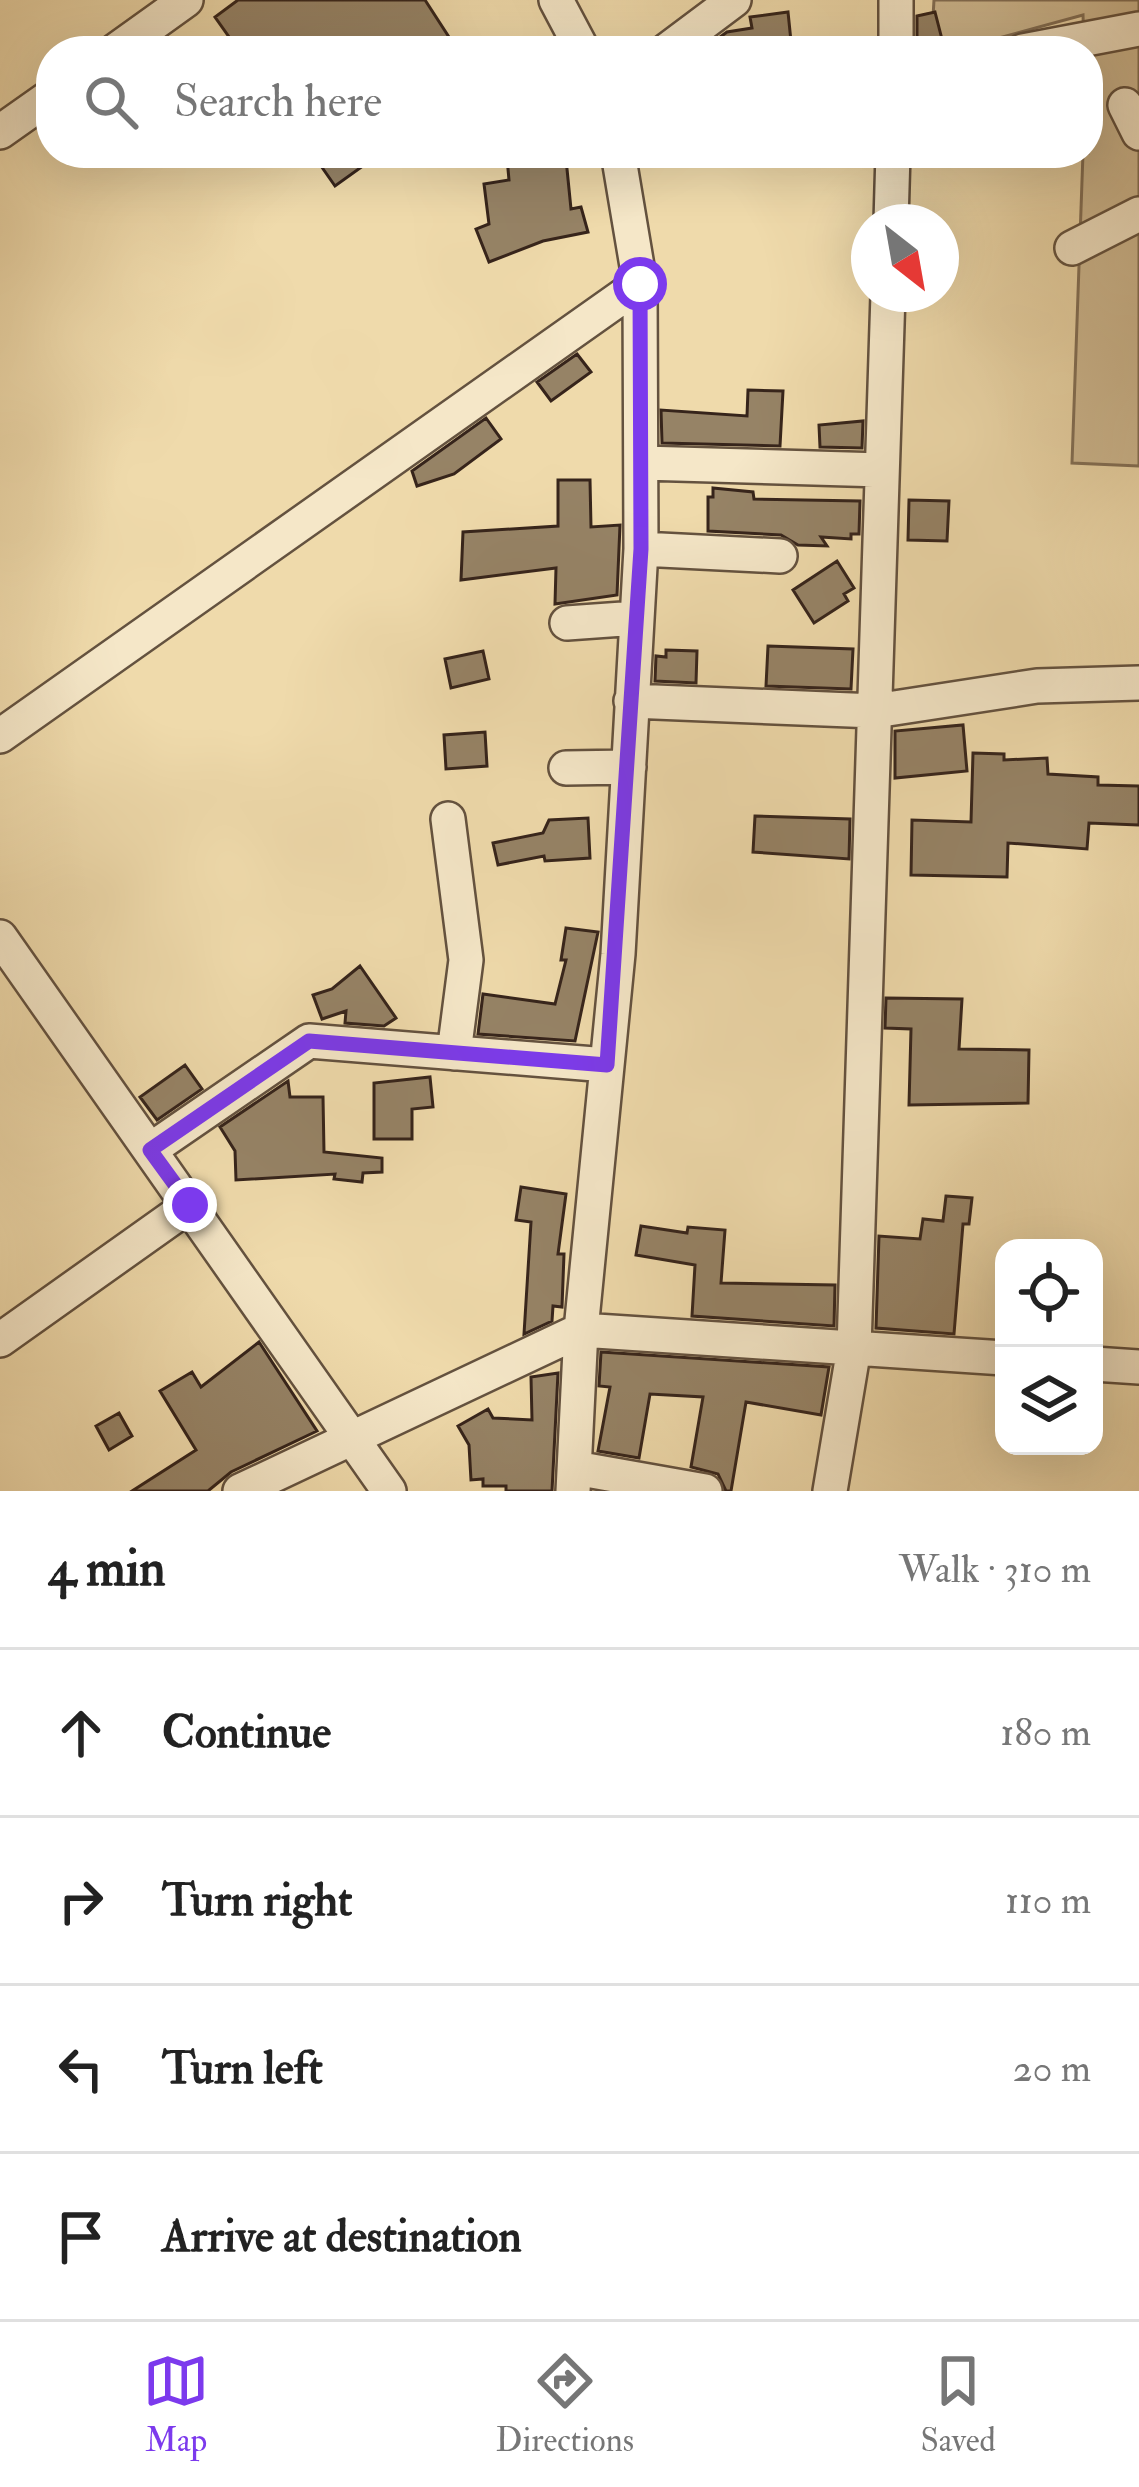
<!DOCTYPE html>
<html lang="en">
<head>
<meta charset="utf-8">
<style>
  :root { --surface:#fff; --page:#f6f6f6; --text:#222; --muted:#767676; --line:#e0e0e0; --accent:#7c3aed }
  body { margin:0; font-family:"IM FELL Double Pica",serif; background:var(--page); color:var(--text) }
  .controls { position:absolute; right:36px; bottom:36px; display:grid; overflow:hidden; border-radius:24px; box-shadow:0 12px 48px #0002 }
  .controls button { width:108px; height:108px; display:grid; place-items:center; padding:0; border:0; border-bottom:3px solid var(--line); background:var(--surface); color:var(--text); font:60px sans-serif }
  .compass { position:absolute; left:851px; top:204px; width:108px; height:108px; border-radius:50%; background:var(--surface); box-shadow:0 12px 48px #0002; rotate:149deg }
  .stop { position:absolute; width:36px; height:36px; margin:-27px; border:9px solid #7c3aed; border-radius:50%; background:#fff }
  .stop.end { background:#7c3aed; border-color:#fff; box-shadow:0 3px 12px #0008 }
  .list { margin:0; padding:0; list-style:none }
  h2 { display:flex; justify-content:space-between; align-items:center; height:156px; margin:0; padding:0 48px; font-size:51px }
  h2 small { font-size:39px; font-weight:400; color:var(--muted) }
  .list li { display:grid; grid-template-columns:78px 1fr auto; gap:36px; align-items:center; box-sizing:border-box; height:168px; padding:0 48px; border-top:3px solid var(--line) }
  .list b { display:block; font-size:45px; white-space:nowrap }
  .list em { font-size:39px; font-style:normal; color:var(--muted) }
  .icon { flex:none; width:66px; height:66px; fill:none; stroke:currentColor; stroke-width:2; stroke-linecap:round; stroke-linejoin:round }
  .map { position:relative; flex:none; width:1139px; height:1491px; overflow:hidden }
  .search { position:absolute; background:var(--surface); box-shadow:0 12px 48px #0002; left:36px; right:36px; top:36px; height:132px; display:flex; align-items:center; gap:30px; box-sizing:border-box; padding:0 42px; border-radius:48px; color:var(--muted); font-size:45px }
  .sheet { height:828px; background:var(--surface) }
  nav { display:flex; justify-content:space-around; align-items:center; box-sizing:border-box; height:168px; border-top:3px solid var(--line); background:var(--surface); font-size:33px; color:var(--muted) }
  nav a { display:grid; justify-items:center; gap:6px }
  nav .on { color:var(--accent) }
  .map>svg:first-child { display:block }
  .green { fill:#d0bb93; stroke:#837057; stroke-width:3 }
  .building { fill:#968366; stroke:#36241b; stroke-width:3 }
  .lines { fill:none; stroke-linecap:round; stroke-linejoin:round }
  .minor-casing { stroke:#64523f; stroke-width:38 }
  .minor { stroke:#f5e7c8; stroke-width:33 }
  .route { stroke:#7c3aed; stroke-width:15 }
</style>
</head>
<body>
<div class="map">
<svg width="1139" height="1491" viewBox="0 0 1139 1491">
  <rect width="100%" height="100%" fill="#efdaab"/>
  <filter id="stains"><feTurbulence type="fractalNoise" baseFrequency=".00167" numOctaves="4"/><feColorMatrix values="0 0 0 0 .2 0 0 0 0 .09 0 0 0 0 .02 0 0 0 .5 -.17"/></filter>
  <radialGradient id="worn" r=".72"><stop offset=".6" stop-color="#630" stop-opacity="0"/><stop offset="1" stop-color="#630" stop-opacity=".3"/></radialGradient>
  <path class="green" d="M934,0H1139V466L1072,463L1083,153H1088L1083,15L951,51H931Z"/>
  <path class="building" d="M238,0H425L458,51H239L215,17Z
    M788,12L792,51H701L727,32L752,28L750,17Z
    M935,12L945,51H917V16Z
    M312,153H381L335,186Z
    M544,153L546,161L566,159L571,209L581,207L588,232L543,241L489,262L476,229L489,224L484,184L509,180L507,158Z
    M577,354L591,372L551,401L537,382Z
    M748,390L783,391L780,446L662,443L661,410L747,416Z
    M486,418L501,439L454,474L417,486L412,471Z
    M863,421L862,448L820,447L819,425Z
    M558,480H590L591,527L620,525L617,595L555,604L556,568L461,580L463,532L558,526Z
    M713,488L753,492L754,499L860,501L859,534H851V539L821,537L827,546L798,545L781,535L708,531V497H713Z
    M909,500L949,501L947,541L908,540Z
    M837,561L854,588L844,594L848,601L814,623L793,590Z
    M768,646L853,649L851,689L766,686Z
    M666,650L697,651L696,683L655,681L656,656L666,657Z
    M483,651L489,679L451,688L445,659Z
    M963,725L967,771L895,778V731Z
    M485,732L487,766L446,769L444,735Z
    M973,753L1004,754V760L1047,758L1048,774L1098,777V785L1139,786V825L1089,823L1087,849L1008,843L1007,877L911,875L912,820L971,822Z
    M755,816L850,819L849,859L753,852Z
    M588,818L590,858L545,861L544,856L498,865L493,843L543,833L549,820Z
    M566,928L598,932L575,1041L478,1034L483,994L555,1004L566,960H561Z
    M360,966L396,1018L384,1026L345,1023L346,1011L322,1019L313,995L332,989Z
    M886,998L962,999L959,1049L1029,1050L1028,1103L909,1105L911,1029L885,1028Z
    M185,1065L202,1089L157,1120L140,1097Z
    M430,1077L433,1107L412,1109V1139H374V1083Z
    M288,1081L290,1097H323L324,1152L382,1158V1172L363,1173L362,1182L334,1179L335,1174L236,1180L235,1151L220,1127Z
    M521,1187L566,1194L558,1254H564L562,1307L553,1306L552,1321L524,1334L531,1222L516,1220Z
    M946,1196L972,1198L969,1224H963L954,1334L876,1328L879,1236L920,1239L923,1219L943,1221Z
    M641,1226L687,1233L688,1227L725,1230L721,1283L835,1285L834,1326L692,1316L695,1265L636,1255Z
    M259,1342L317,1431L231,1472L208,1491H132L196,1450L160,1391L192,1372L201,1387Z
    M601,1352L829,1367L821,1415L746,1402L731,1491H726L718,1474L691,1467L703,1397L650,1394L639,1458L598,1451L610,1387L599,1386Z
    M558,1373L552,1491H506V1486H483V1479L471,1480L469,1445L458,1426L488,1409L493,1418L532,1420L531,1377Z
    M119,1413L132,1436L109,1450L96,1426Z"/>
  <g class="lines">
    <defs>
      <path id="minor" d="M556,0L583,51
        M896,0V51
        M115,51L186,0
        M666,51L734,0
        M1023,51L1139,29
        M1125,105L1139,133
        M0,132L51,96
        M891,222L893,153
        M1072,248L1139,214
        M642,463L882,470
        M641,549L780,556
        M567,623L637,618
        M631,701L875,711L1037,686L1139,683
        M0,736L640,284
        M566,768L629,767
        M448,819L466,960L454,1053
        M0,937L389,1491
        M150,1150L309,1041L607,1065
        M0,1340L190,1205
        M1094,1364L1139,1367
        M575,1468L705,1491
        M240,1491L581,1330L1004,1358
        M573,1491L581,1330L618,954L641,549L640,284L618,153
        M830,1491L854,1348L888,294"/>
    </defs>
    <use href="#minor" class="minor-casing"/>
    <use href="#minor" class="minor"/>
  </g>
  <g class="lines">
    <path class="route" d="M190,1205L150,1150L309,1041L607,1065L641,549L640,284"/>
  </g>
  <rect width="100%" height="100%" filter="url(#stains)"/>
  <rect width="100%" height="100%" fill="url(#worn)"/>
</svg>
<div class="controls">
<button><svg class="icon" aria-label="locate" viewBox="0 0 24 24"><circle cx="12" cy="12" r="6"/><path d="M12 2v4M12 18v4M2 12h4M18 12h4"/></svg></button>
<button><svg class="icon" aria-label="layers" viewBox="0 0 24 24"><path d="M12 4l9 5-9 5-9-5zM3 14l9 5 9-5"/></svg></button>
</div>
<svg class="compass" viewBox="-18 -18 36 36"><path d="M0-13l5 13h-10z" fill="#e53935"/><path d="M0 13l5-13h-10z" fill="#767676"/></svg>
<div class="stop" style="left:640px;top:284px"></div>
<div class="stop end" style="left:190px;top:1205px"></div>
<div class="search"><svg class="icon" aria-label="search" viewBox="0 0 24 24"><circle cx="10" cy="10" r="6"/><path d="M15 15l6 6"/></svg>Search here</div>
</div>
<section class="sheet">
<h2>4 min<small>Walk · 310 m</small></h2>
<ul class="list">
<li><svg class="icon" aria-label="ahead" viewBox="0 0 24 24"><path d="M12 20V5M6 11l6-6 6 6"/></svg><div><b>Continue</b></div><em>180 m</em></li>
<li><svg class="icon" aria-label="right" viewBox="0 0 24 24"><path d="M7 20v-9h11M14 6l5 5-5 5"/></svg><div><b>Turn right</b></div><em>110 m</em></li>
<li><svg class="icon" aria-label="left" viewBox="0 0 24 24"><path d="M17 20v-9H6M10 6l-5 5 5 5"/></svg><div><b>Turn left</b></div><em>20 m</em></li>
<li><svg class="icon" aria-label="arrive" viewBox="0 0 24 24"><path d="M6 21V4h12l-3 4 3 4H6"/></svg><div><b>Arrive at destination</b></div></li>
</ul>
</section>
<nav>
<a class="on"><svg class="icon" aria-label="map" viewBox="0 0 24 24"><path d="M3 6l6-2 6 2 6-2v14l-6 2-6-2-6 2zM9 4v14M15 6v14"/></svg>Map</a>
<a><svg class="icon" aria-label="directions" viewBox="0 0 24 24"><path d="M12 3l9 9-9 9-9-9zM9 14v-3h6M13 9l2 2-2 2"/></svg>Directions</a>
<a><svg class="icon" aria-label="saved" viewBox="0 0 24 24"><path d="M7 4h10v16l-5-4-5 4z"/></svg>Saved</a>
</nav>
</body>
</html>
